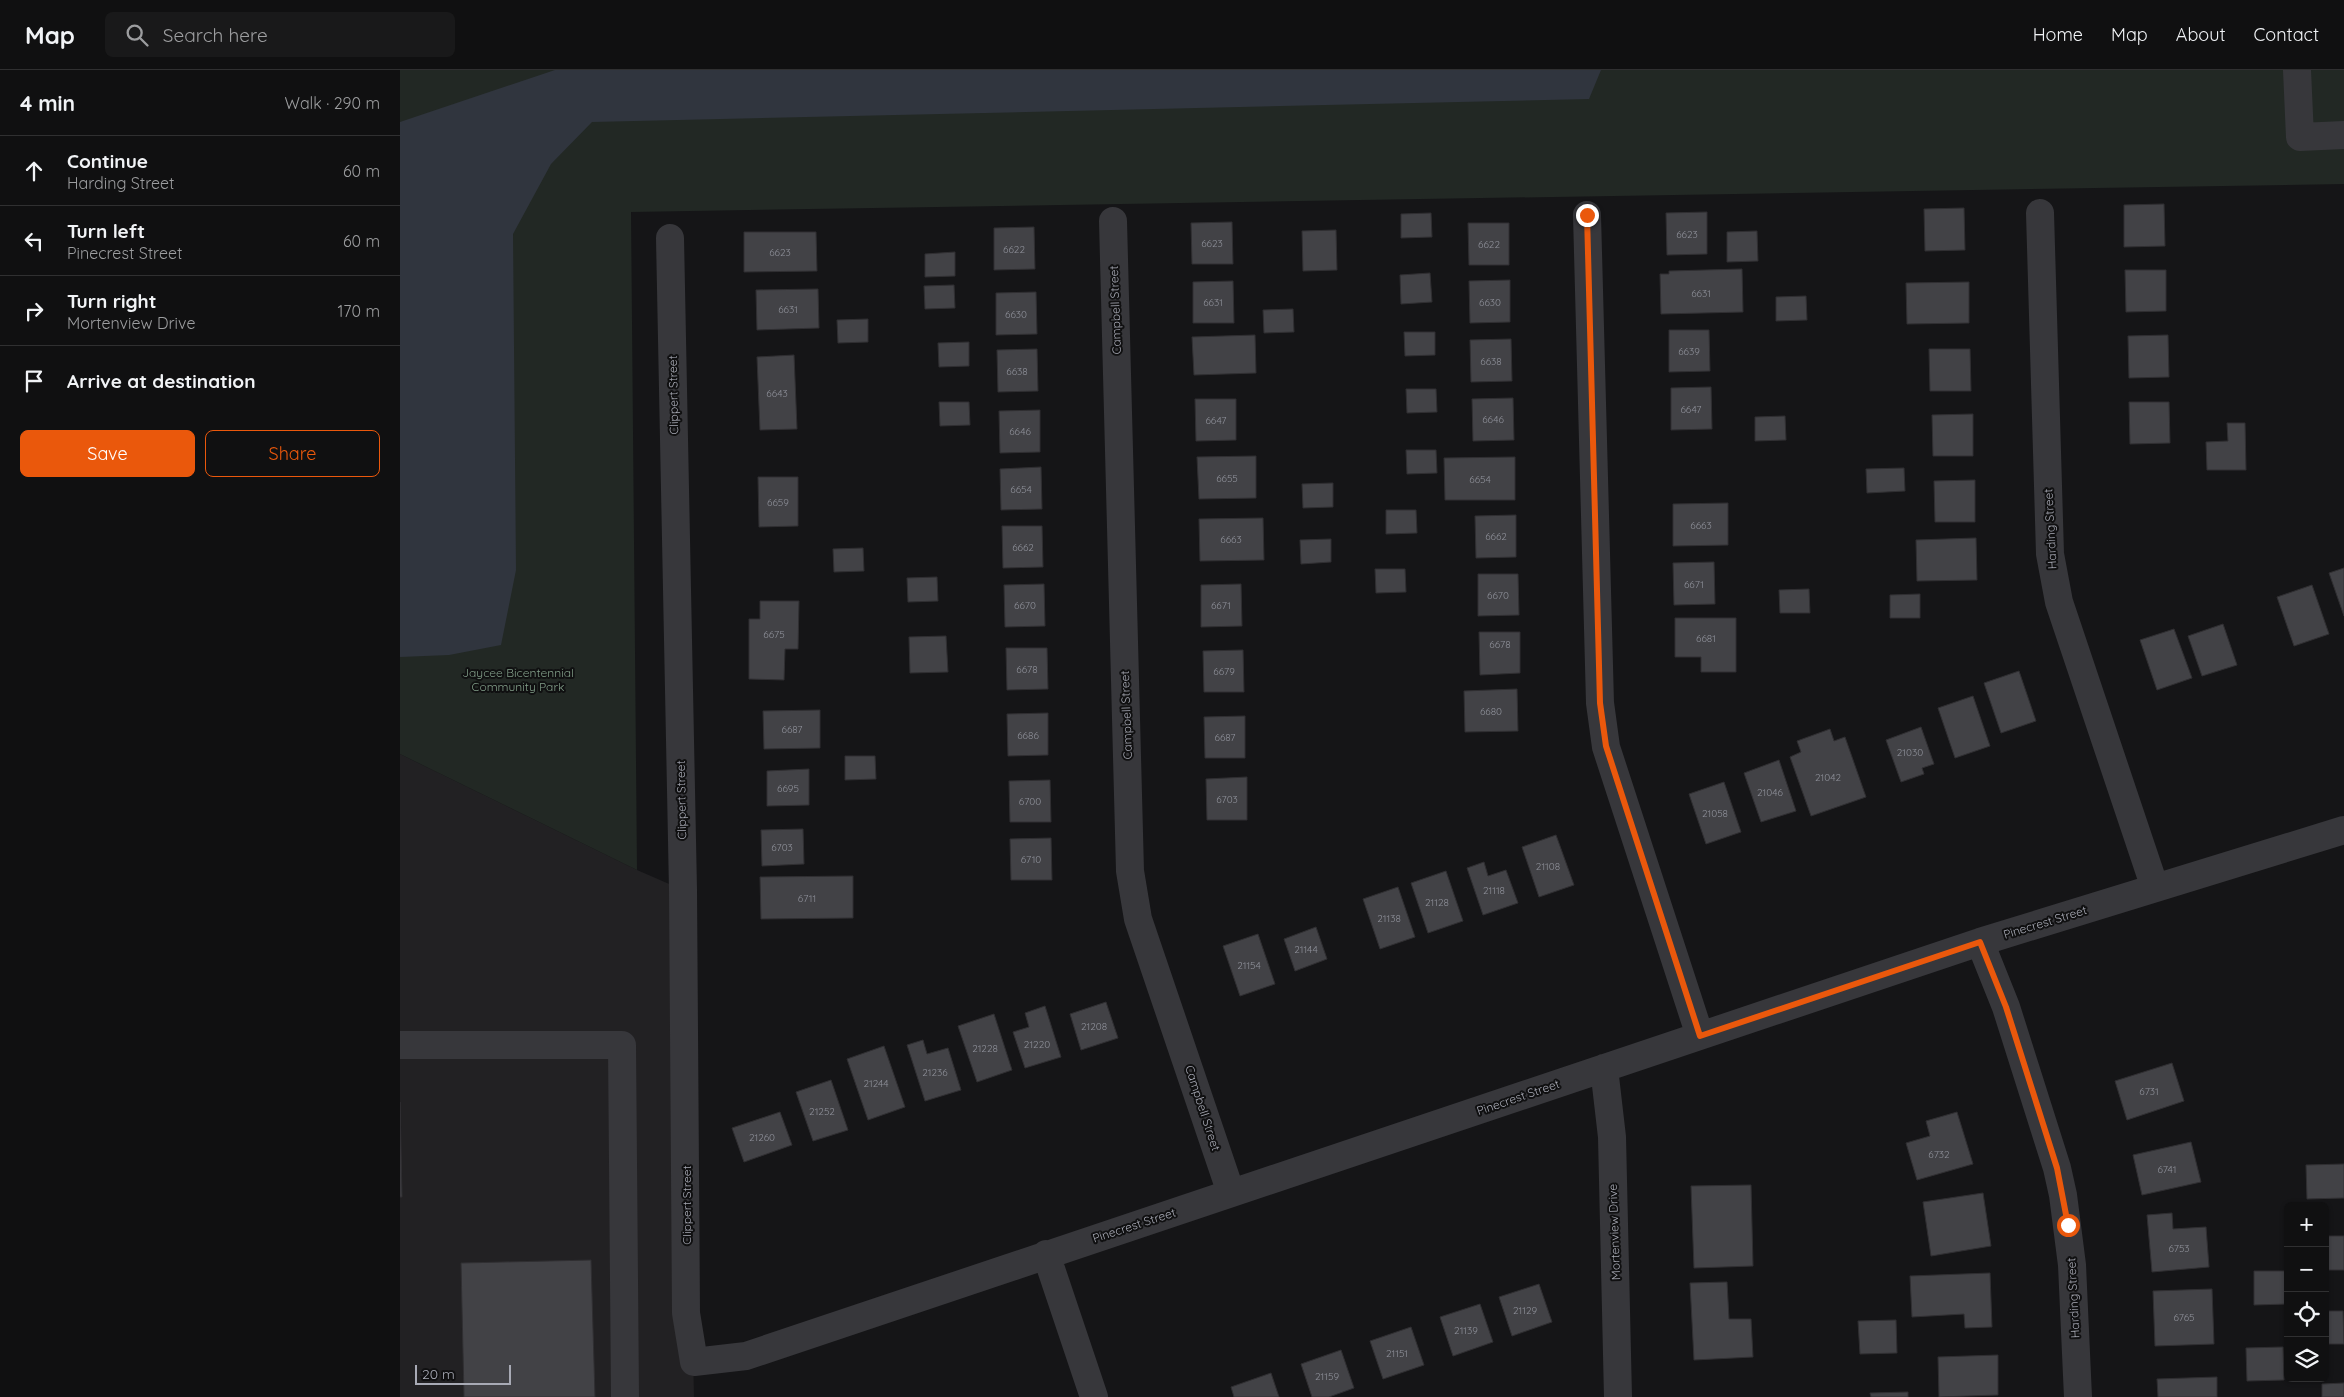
<!DOCTYPE html>
<html lang="en">
<head>
<meta charset="utf-8">
<style>
  :root { --surface:#101011; --page:#19191a; --text:#f1f3f6; --muted:#9c9d9f; --line:#303031; --accent:#ea580c }
  body { margin:0; font-family:Quicksand,sans-serif; background:var(--page); color:var(--text) }
  .controls { position:absolute; right:15px; bottom:15px; display:grid; overflow:hidden; border-radius:8px; box-shadow:0 1px 4px #0004 }
  .controls button { width:45px; height:45px; display:grid; place-items:center; padding:0; border:0; border-bottom:1px solid var(--line); background:var(--surface); color:var(--text); font:25px sans-serif }
  .scale { position:absolute; left:15px; bottom:12px; width:96px; box-sizing:border-box; padding-left:5px; border:2px solid #a8aab5; border-top:0; font-size:14px; line-height:18px; white-space:nowrap; color:#a8aab5; -webkit-text-stroke:4px #101011; paint-order:stroke }
  .stop { position:absolute; width:15px; height:15px; margin:-11px; border:4px solid #ea580c; border-radius:50%; background:#fff }
  .stop.end { background:#ea580c; border-color:#fff; box-shadow:0 1px 5px #0008 }
  .list { margin:0; padding:0; list-style:none }
  h2 { display:flex; justify-content:space-between; align-items:center; height:65px; margin:0; padding:0 20px; font-size:21px }
  h2 small { font-size:16px; font-weight:400; color:var(--muted) }
  .list li { display:grid; grid-template-columns:32px 1fr auto; gap:15px; align-items:center; box-sizing:border-box; height:70px; padding:0 20px; border-top:1px solid var(--line) }
  .list b { display:block; font-size:19px; white-space:nowrap }
  .list p { margin:0; font-size:16px; white-space:nowrap; color:var(--muted) }
  .list em { font-size:16px; font-style:normal; color:var(--muted) }
  .actions { display:flex; gap:10px; padding:15px 20px }
  .actions a { flex:1; padding:11px 0; border:1px solid var(--accent); border-radius:8px; text-align:center; font-size:18px; color:var(--accent) }
  .actions .main { background:var(--accent); color:#fff }
  .icon { flex:none; width:28px; height:28px; fill:none; stroke:currentColor; stroke-width:2; stroke-linecap:round; stroke-linejoin:round }
  .map { position:relative; flex:none; width:1944px; height:1327px; overflow:hidden }
  header { display:flex; align-items:center; gap:30px; box-sizing:border-box; height:70px; padding:0 25px; background:var(--surface); border-bottom:1px solid var(--line) }
  header strong { font-size:24px }
  nav { display:flex; gap:28px; margin-inline-start:auto; font-size:18px }
  .search { width:350px; height:45px; background:var(--page); display:flex; align-items:center; gap:12px; box-sizing:border-box; padding:0 18px; border-radius:8px; color:var(--muted); font-size:19px }
  main { display:flex }
  aside { flex:1; background:var(--surface) }
  .map>svg:first-child { display:block }
  .built { fill:#222123 }
  .green { fill:#222824 }
  .water { fill:#30353e }
  .building { fill:#424246; stroke:#302f32 }
  .lines { fill:none; stroke-linecap:round; stroke-linejoin:round }
  .minor { stroke:#37373b; stroke-width:28 }
  .route { stroke:#ea580c; stroke-width:6 }
  .labels { text-anchor:middle; dominant-baseline:central; stroke-width:4; stroke-linejoin:round; paint-order:stroke }
  .number-label { font-size:10px; fill:#8e9099 }
  .street-label { font-size:12px; fill:#a8aab5; stroke:#101011 }
  .park-label { font-size:12px; fill:#829e89; stroke:#101011 }
</style>
</head>
<body>
<header>
<strong>Map</strong>
<div class="search"><svg class="icon" aria-label="search" viewBox="0 0 24 24"><circle cx="10" cy="10" r="6"/><path d="M15 15l6 6"/></svg>Search here</div>
<nav><a>Home</a><a>Map</a><a>About</a><a>Contact</a></nav>
</header>
<main>
<aside>
<h2>4 min<small>Walk · 290 m</small></h2>
<ul class="list">
<li><svg class="icon" aria-label="ahead" viewBox="0 0 24 24"><path d="M12 20V5M6 11l6-6 6 6"/></svg><div><b>Continue</b><p>Harding Street</p></div><em>60 m</em></li>
<li><svg class="icon" aria-label="left" viewBox="0 0 24 24"><path d="M17 20v-9H6M10 6l-5 5 5 5"/></svg><div><b>Turn left</b><p>Pinecrest Street</p></div><em>60 m</em></li>
<li><svg class="icon" aria-label="right" viewBox="0 0 24 24"><path d="M7 20v-9h11M14 6l5 5-5 5"/></svg><div><b>Turn right</b><p>Mortenview Drive</p></div><em>170 m</em></li>
<li><svg class="icon" aria-label="arrive" viewBox="0 0 24 24"><path d="M6 21V4h12l-3 4 3 4H6"/></svg><div><b>Arrive at destination</b></div></li>
</ul>
<div class="actions"><a class="main">Save</a><a>Share</a></div>
</aside>
<div class="map">
<svg width="1944" height="1327" viewBox="0 0 1944 1327">
  <rect width="100%" height="100%" fill="#151517"/>
  <path class="built" d="M0,684L237,800L283,820L294,1327H0Z"/>
  <path class="green" d="M0,0H1944V114L231,142L237,800L0,684Z"/>
  <path class="water" d="M155,0H1201L1189,29L192,52L151,94L113,164L116,500L101,575L49,585L0,587V52Z"/>
  <path class="building" d="M1764,134L1765,176L1724,177V135Z
    M1564,138L1565,180L1525,181L1524,139Z
    M1307,142V184L1267,185L1266,143Z
    M1031,143L1032,167L1001,168V144Z
    M832,152L833,194H792L791,153Z
    M1068,153H1109V195H1069Z
    M634,157L635,199L594,200V158Z
    M936,160L937,200L903,201L902,161Z
    M1357,161L1358,191L1327,192V162Z
    M344,162H416L417,201L344,202Z
    M555,182V206L525,207V184Z
    M1342,199L1343,242L1261,244L1260,204H1269V201Z
    M1725,200H1766V241L1726,242Z
    M1030,203L1032,232L1001,234L1000,205Z
    M1110,210V252L1070,253L1069,211Z
    M833,211L834,253H793V212Z
    M1569,212V253L1507,254L1506,213Z
    M554,215L555,238L525,239L524,216Z
    M418,219L419,258L357,260L356,220Z
    M636,222L637,264L596,265V223Z
    M1406,226L1407,250L1376,251V227Z
    M893,239L894,262L864,263L863,240Z
    M468,249V272L438,273L437,250Z
    M1269,260H1309L1310,301L1269,302Z
    M1004,262H1035V285L1005,286Z
    M855,265L856,303L794,305L792,267Z
    M1768,265L1769,307L1729,308L1728,266Z
    M1111,269L1112,311L1071,312L1070,270Z
    M569,272V296L539,297L538,273Z
    M637,279L638,321L598,322L597,280Z
    M1529,279H1570L1571,321H1530Z
    M394,285L397,359L360,360L357,287Z
    M1311,317L1312,359L1271,360V318Z
    M1006,319H1036L1037,342L1007,343Z
    M1113,328L1114,370L1073,371L1072,329Z
    M795,329H836V370L796,371Z
    M539,332H569L570,355L540,356Z
    M1729,332H1769L1770,373L1730,374Z
    M640,340V382L600,383L599,341Z
    M1573,344V386H1533L1532,345Z
    M1385,346L1386,370L1355,371V347Z
    M1827,353H1845L1846,400H1807L1806,372L1828,371Z
    M1006,380H1036L1037,403L1007,404Z
    M856,386V428L799,429L797,387Z
    M1115,387V430H1045L1044,388Z
    M641,397L642,439L601,440L600,399Z
    M1504,398L1505,421L1467,423L1466,399Z
    M358,407H398V456L359,457Z
    M1575,410V452H1535L1534,411Z
    M933,413V437L903,438L902,414Z
    M1328,433V475L1273,476V434Z
    M986,440H1016L1017,463L986,464Z
    M1116,445V487L1076,488L1075,446Z
    M863,448L864,490L800,491L799,449Z
    M602,456H642L643,497L603,498Z
    M1576,468L1577,510L1517,511L1516,470Z
    M931,469V492L901,494L900,470Z
    M463,478L464,501L434,502L433,479Z
    M1314,492L1315,534L1274,535L1273,493Z
    M1944,498V546L1929,503Z
    M975,499H1005L1006,522L976,523Z
    M1078,504H1118L1119,545L1078,546Z
    M537,507L538,531L508,532L507,508Z
    M644,514L645,556L605,557L604,515Z
    M841,514L842,556L801,557V515Z
    M1912,515L1929,564L1894,576L1877,527Z
    M1409,519L1410,543H1380L1379,520Z
    M1520,524V548H1490V525Z
    M360,531H399L398,579H385L384,610L349,609V549H360Z
    M1275,548H1336V602H1301V587H1275Z
    M1823,554L1837,595L1802,606L1788,566Z
    M1774,559L1792,608L1757,620L1740,570Z
    M1079,562H1120V603L1080,605Z
    M546,566L548,602L510,603L509,567Z
    M606,578H647L648,619L607,620Z
    M843,580L844,622H804L803,581Z
    M1619,601L1636,651L1601,663L1584,613Z
    M1117,619L1118,661L1065,662L1064,621Z
    M1573,626L1590,676L1555,688L1538,638Z
    M420,640V678L364,679L363,641Z
    M648,643V685L608,686L607,644Z
    M845,646V688H805L804,647Z
    M1521,657L1534,694L1522,698L1524,704L1501,712L1486,670Z
    M1430,659L1434,671L1445,667L1466,727L1411,746L1390,687L1401,682L1397,671Z
    M445,686H475L476,709L445,710Z
    M1379,690L1396,741L1361,752L1344,703Z
    M409,699V735L367,736V701Z
    M847,707V750H807L806,709Z
    M650,710L651,752H610L609,711Z
    M1324,712L1341,762L1306,774L1289,724Z
    M403,759L404,794L362,796L361,760Z
    M1156,765L1174,815L1139,827L1122,777Z
    M651,768L652,810H611L610,769Z
    M1084,792L1088,806L1106,800L1118,833L1083,845L1067,798Z
    M1046,801L1063,851L1028,863L1011,813Z
    M453,806V848L361,849L360,807Z
    M998,817L1015,867L980,879L963,829Z
    M916,857L927,889L895,901L884,869Z
    M858,864L875,914L840,926L823,876Z
    M706,932L718,968L681,980L670,944Z
    M645,936L661,987L625,998L613,962L629,957L625,943Z
    M594,944L612,1000L577,1012L558,956Z
    M523,970L527,984L548,978L561,1020L525,1031L507,975Z
    M484,976L505,1037L468,1050L447,989Z
    M1772,993L1784,1031L1727,1050L1715,1011Z
    M431,1010L448,1060L413,1071L396,1022Z
    M0,1032L2,1127H0Z
    M380,1042L392,1075L344,1092L332,1058Z
    M1557,1042L1573,1094L1517,1110L1506,1073L1530,1066L1526,1051Z
    M1791,1072L1801,1112L1742,1125L1733,1085Z
    M1944,1094V1128L1907,1129L1906,1095Z
    M1351,1115L1353,1196L1294,1198L1291,1116Z
    M1583,1123L1591,1176L1531,1186L1523,1132Z
    M1772,1143L1773,1159L1806,1157L1809,1197L1752,1202L1747,1145Z
    M1925,1166H1944V1200H1925Z
    M191,1190L195,1327H64L61,1193Z
    M1854,1201H1886L1887,1234L1854,1235Z
    M1590,1203L1592,1257L1565,1258L1564,1244L1512,1247L1510,1206Z
    M1327,1212L1329,1249H1351L1353,1287L1294,1290L1290,1213Z
    M1139,1214L1152,1252L1112,1266L1099,1227Z
    M1812,1219L1814,1274L1755,1276L1753,1221Z
    M1080,1234L1093,1272L1053,1286L1040,1247Z
    M1925,1241H1943L1944,1274H1925Z
    M1496,1250L1497,1283L1460,1284L1458,1251Z
    M1011,1257L1024,1295L983,1309L970,1271Z
    M1883,1277L1884,1310L1847,1311L1846,1278Z
    M941,1280L954,1318L929,1327H912L901,1294Z
    M1598,1285V1325L1539,1327L1538,1287Z
    M871,1303L879,1327H834L831,1317Z
    M1817,1307V1327H1758L1757,1309Z
    M1944,1313V1327H1922V1314Z
    M1508,1322V1327H1471L1470,1323Z"/>
  <g class="lines">
    <path class="minor" d="M1897,0L1900,67L1944,65
      M1640,143L1650,484L1659,532L1755,818
      M1187,145L1200,633L1206,677L1300,966
      M713,151L730,801L738,849L831,1123
      M270,168L283,820L286,1243L294,1292L346,1286L1580,872L1944,760
      M1580,872L1606,937L1657,1098L1663,1125L1672,1195L1678,1327
      M0,975H222L225,1327
      M1204,998L1212,1067L1218,1327
      M646,1184L694,1327"/>
  </g>
  <g class="lines">
    <path class="route" d="M1187,145L1200,633L1206,676L1300,966L1580,872L1606,937L1657,1098L1668,1155"/>
  </g>
  <g class="labels">
    <g class="number-label">
      <text x="1287" y="164">6623</text>
      <text x="812" y="173">6623</text>
      <text x="1089" y="174">6622</text>
      <text x="614" y="179">6622</text>
      <text x="380" y="182">6623</text>
      <text x="1301" y="223">6631</text>
      <text x="813" y="232">6631</text>
      <text x="1090" y="232">6630</text>
      <text x="388" y="239">6631</text>
      <text x="616" y="244">6630</text>
      <text x="1289" y="281">6639</text>
      <text x="1091" y="291">6638</text>
      <text x="617" y="301">6638</text>
      <text x="377" y="323">6643</text>
      <text x="1291" y="339">6647</text>
      <text x="1093" y="349">6646</text>
      <text x="816" y="350">6647</text>
      <text x="620" y="361">6646</text>
      <text x="827" y="408">6655</text>
      <text x="1080" y="409">6654</text>
      <text x="621" y="419">6654</text>
      <text x="378" y="432">6659</text>
      <text x="1301" y="455">6663</text>
      <text x="1096" y="466">6662</text>
      <text x="831" y="469">6663</text>
      <text x="623" y="477">6662</text>
      <text x="1294" y="514">6671</text>
      <text x="1098" y="525">6670</text>
      <text x="625" y="535">6670</text>
      <text x="821" y="535">6671</text>
      <text x="374" y="564">6675</text>
      <text x="1306" y="568">6681</text>
      <text x="1100" y="574">6678</text>
      <text x="627" y="599">6678</text>
      <text x="824" y="601">6679</text>
      <text x="1091" y="641">6680</text>
      <text x="392" y="659">6687</text>
      <text x="628" y="665">6686</text>
      <text x="825" y="667">6687</text>
      <text x="1510" y="682">21030</text>
      <text x="1428" y="707">21042</text>
      <text x="388" y="718">6695</text>
      <text x="1370" y="722">21046</text>
      <text x="827" y="729">6703</text>
      <text x="630" y="731">6700</text>
      <text x="1315" y="743">21058</text>
      <text x="382" y="777">6703</text>
      <text x="631" y="789">6710</text>
      <text x="1148" y="796">21108</text>
      <text x="1094" y="820">21118</text>
      <text x="407" y="828">6711</text>
      <text x="1037" y="832">21128</text>
      <text x="989" y="848">21138</text>
      <text x="906" y="879">21144</text>
      <text x="849" y="895">21154</text>
      <text x="694" y="956">21208</text>
      <text x="637" y="974">21220</text>
      <text x="585" y="978">21228</text>
      <text x="535" y="1002">21236</text>
      <text x="476" y="1013">21244</text>
      <text x="1749" y="1021">6731</text>
      <text x="422" y="1041">21252</text>
      <text x="362" y="1067">21260</text>
      <text x="1539" y="1084">6732</text>
      <text x="1767" y="1099">6741</text>
      <text x="1779" y="1178">6753</text>
      <text x="1125" y="1240">21129</text>
      <text x="1784" y="1247">6765</text>
      <text x="1066" y="1260">21139</text>
      <text x="997" y="1283">21151</text>
      <text x="927" y="1306">21159</text>
    </g>
    <g class="street-label">
      <text transform="translate(715 240) rotate(-92)">Campbell Street</text>
      <text transform="translate(273 325) rotate(-91)">Clippert Street</text>
      <text transform="translate(1650 459) rotate(-93)">Harding Street</text>
      <text transform="translate(726 645) rotate(-92)">Campbell Street</text>
      <text transform="translate(281 730) rotate(-91)">Clippert Street</text>
      <text transform="translate(1645 852) rotate(-17)">Pinecrest Street</text>
      <text transform="translate(1118 1027) rotate(-19)">Pinecrest Street</text>
      <text transform="translate(803 1038) rotate(72)">Campbell Street</text>
      <text transform="translate(286 1135) rotate(-90)">Clippert Street</text>
      <text transform="translate(734 1155) rotate(-18)">Pinecrest Street</text>
      <text transform="translate(1214 1162) rotate(-92)">Mortenview Drive</text>
      <text transform="translate(1673 1228) rotate(-93)">Harding Street</text>
    </g>
    <g class="park-label">
      <text x="118" y="602">Jaycee Bicentennial<tspan x="118" dy="14">Community Park</tspan></text>
    </g>
  </g>
</svg>
<div class="controls">
<button>+</button>
<button>−</button>
<button><svg class="icon" aria-label="locate" viewBox="0 0 24 24"><circle cx="12" cy="12" r="6"/><path d="M12 2v4M12 18v4M2 12h4M18 12h4"/></svg></button>
<button><svg class="icon" aria-label="layers" viewBox="0 0 24 24"><path d="M12 4l9 5-9 5-9-5zM3 14l9 5 9-5"/></svg></button>
</div>
<div class="scale">20 m</div>
<div class="stop" style="left:1668px;top:1155px"></div>
<div class="stop end" style="left:1187px;top:145px"></div>
</div>
</main>
</body>
</html>
